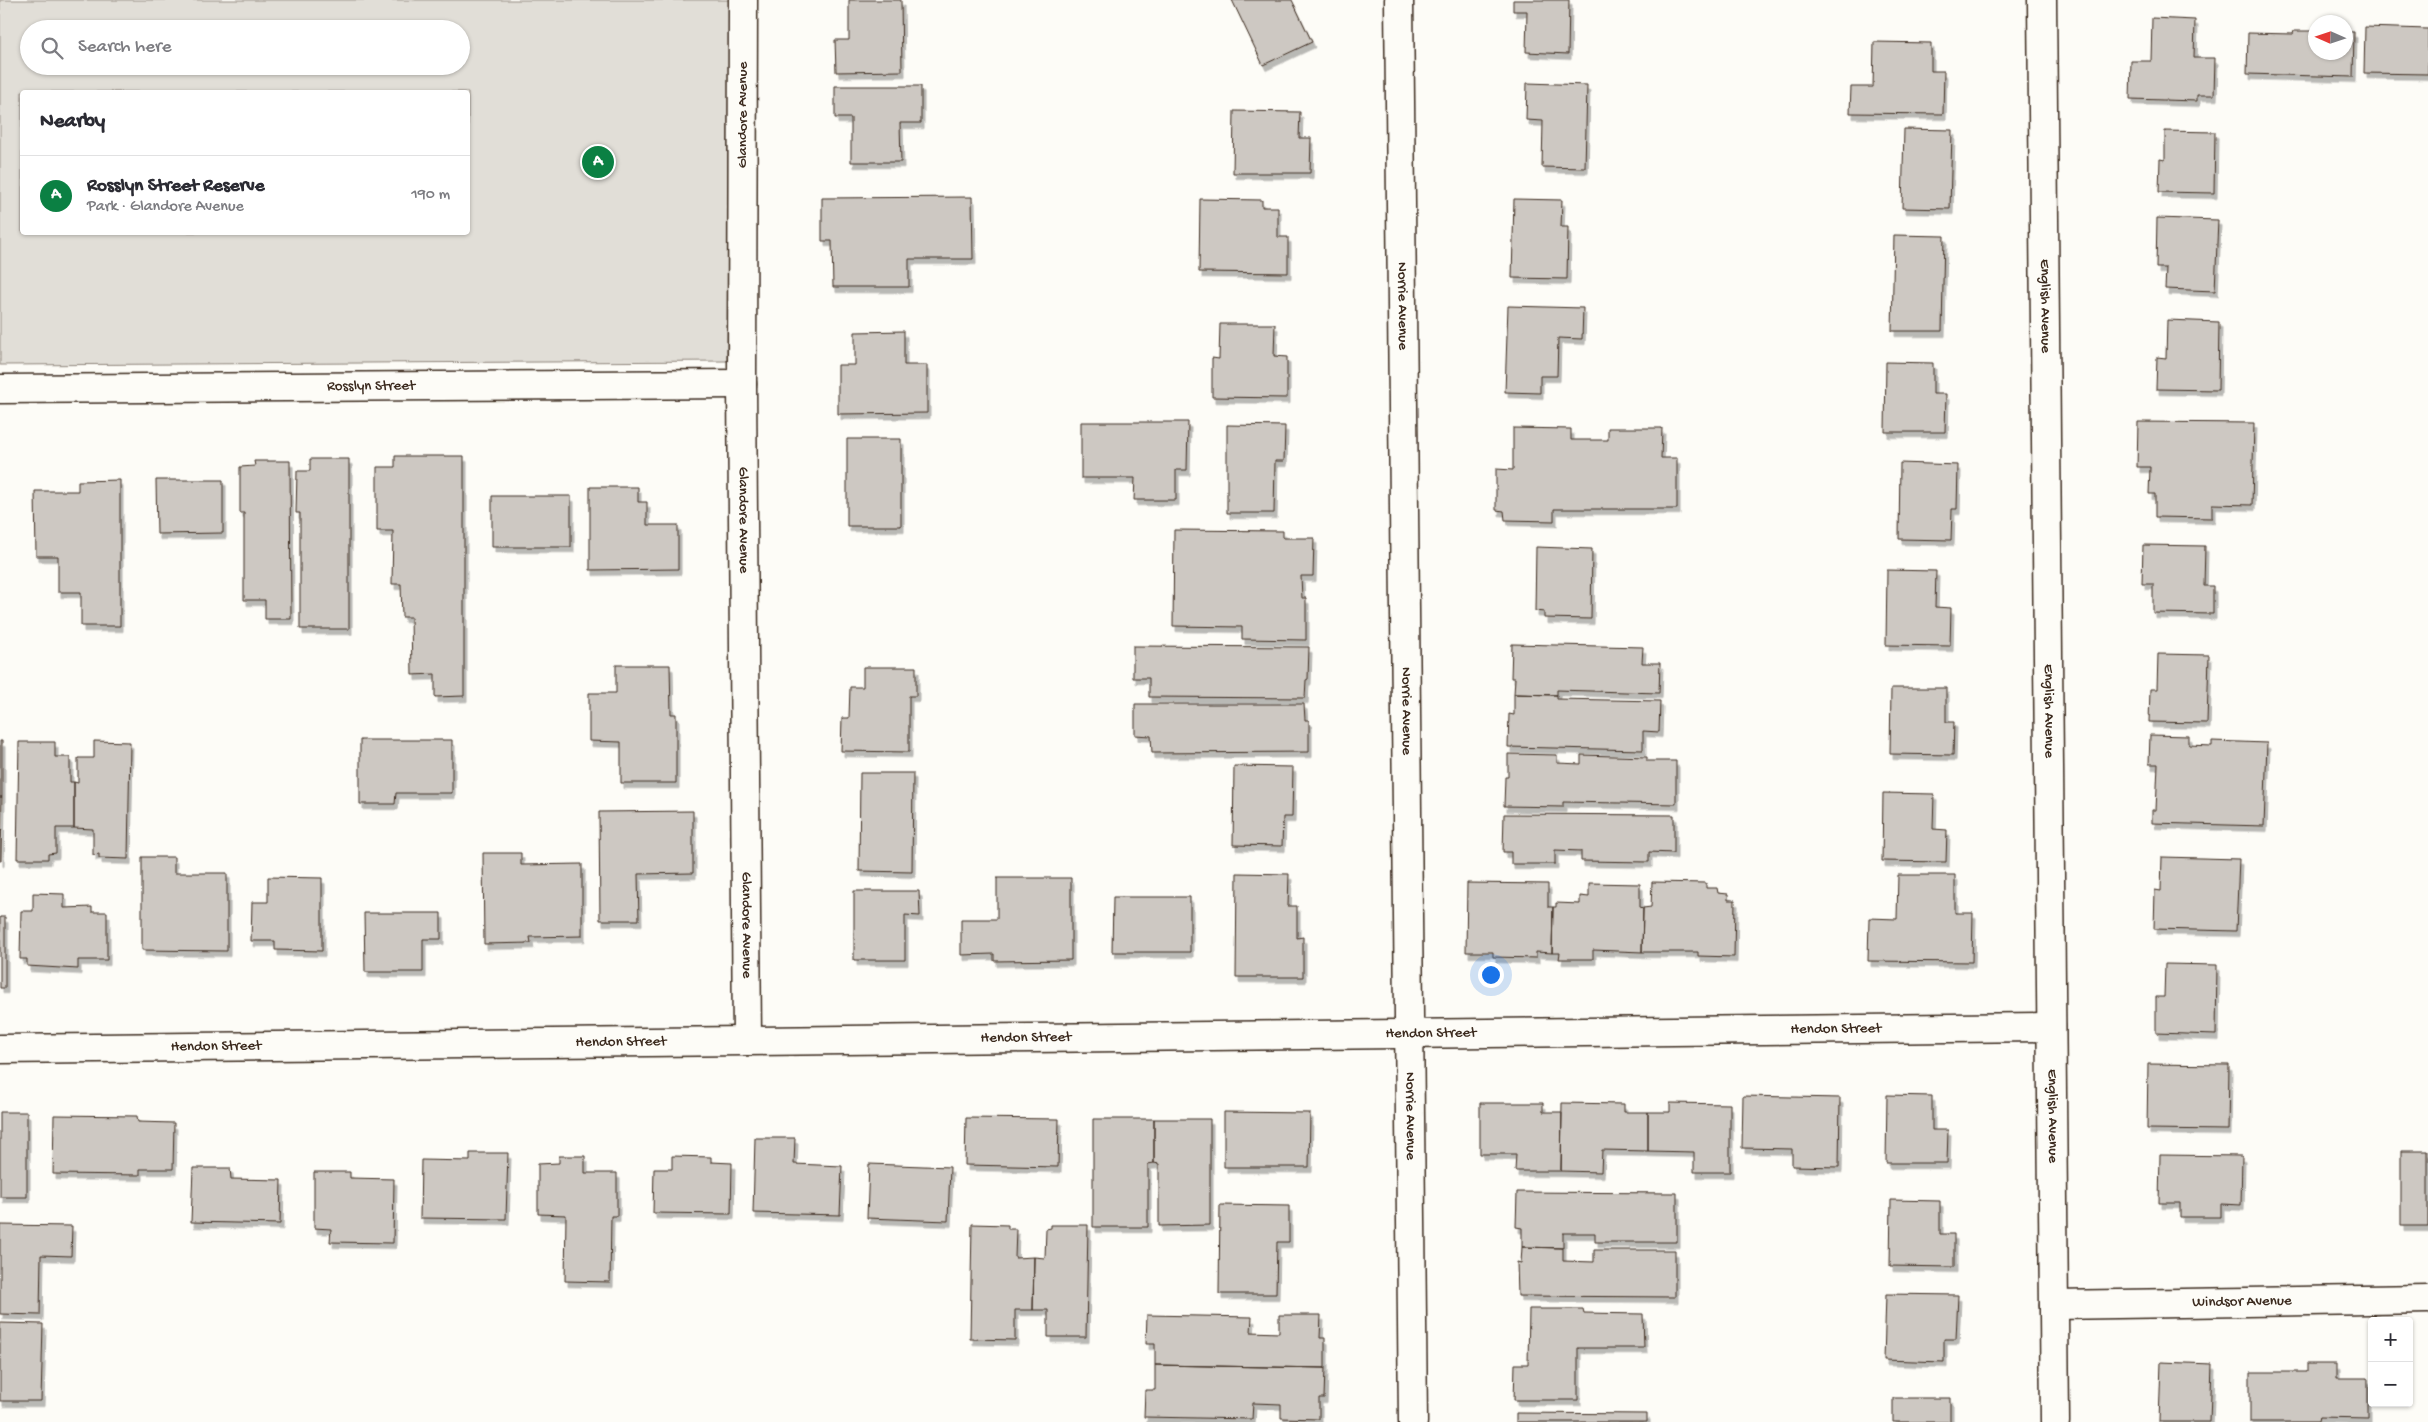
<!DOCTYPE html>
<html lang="en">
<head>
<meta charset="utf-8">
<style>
  :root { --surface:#fff; --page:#f2f2f3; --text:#2b2b33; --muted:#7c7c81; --line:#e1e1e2; --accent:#0b8043 }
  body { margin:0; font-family:"Gochi Hand",sans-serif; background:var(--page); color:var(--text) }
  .controls { position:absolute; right:15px; bottom:15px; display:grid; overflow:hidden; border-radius:5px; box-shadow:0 1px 4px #0004 }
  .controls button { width:45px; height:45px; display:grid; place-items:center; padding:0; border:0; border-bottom:1px solid var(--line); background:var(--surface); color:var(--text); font:25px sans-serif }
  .compass { position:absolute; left:2308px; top:15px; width:45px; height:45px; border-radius:50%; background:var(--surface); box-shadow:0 1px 4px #0004; rotate:273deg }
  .you { position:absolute; left:1490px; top:974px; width:18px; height:18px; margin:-12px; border:4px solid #fff; border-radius:50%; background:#1a73e8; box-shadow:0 0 0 8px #1a73e833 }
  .badge { display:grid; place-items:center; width:32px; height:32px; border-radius:50%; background:var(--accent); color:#fff; font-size:16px; font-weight:700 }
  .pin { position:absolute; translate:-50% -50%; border:2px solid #fff; box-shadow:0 1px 5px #0006 }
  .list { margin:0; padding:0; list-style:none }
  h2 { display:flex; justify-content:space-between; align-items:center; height:65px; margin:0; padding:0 20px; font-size:21px }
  h2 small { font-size:16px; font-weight:400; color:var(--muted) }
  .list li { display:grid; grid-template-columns:32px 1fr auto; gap:15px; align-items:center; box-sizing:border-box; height:80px; padding:0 20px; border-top:1px solid var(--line) }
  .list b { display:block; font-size:19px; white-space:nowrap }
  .list p { margin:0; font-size:16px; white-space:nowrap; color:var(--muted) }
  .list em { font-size:16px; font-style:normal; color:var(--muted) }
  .icon { flex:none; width:28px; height:28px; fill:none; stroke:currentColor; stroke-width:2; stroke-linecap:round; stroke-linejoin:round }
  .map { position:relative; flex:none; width:2428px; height:1422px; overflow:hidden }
  .search { position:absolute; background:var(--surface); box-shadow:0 1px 4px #0004; left:20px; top:20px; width:450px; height:55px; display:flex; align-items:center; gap:12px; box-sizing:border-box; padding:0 18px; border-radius:28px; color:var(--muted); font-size:19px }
  .panel { position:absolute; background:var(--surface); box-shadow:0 1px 4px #0004; left:20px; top:90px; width:450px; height:145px; border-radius:5px }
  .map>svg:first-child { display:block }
  .green { fill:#e1ded7; stroke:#8e847a; fill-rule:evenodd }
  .building { fill:#cdc8c2; stroke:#3b2a1e; filter:url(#shadow) }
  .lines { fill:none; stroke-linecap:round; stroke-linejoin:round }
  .minor-casing { stroke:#3b2a1e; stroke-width:31 }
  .minor { stroke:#fdfcf7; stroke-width:28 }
  .labels { text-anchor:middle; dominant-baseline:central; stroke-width:4; stroke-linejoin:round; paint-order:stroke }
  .street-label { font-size:15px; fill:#3b2a1e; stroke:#fdfcf7 }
</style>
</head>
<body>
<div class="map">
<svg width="2428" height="1422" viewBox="0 0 2428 1422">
  <defs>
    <filter id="shadow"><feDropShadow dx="3" dy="5.5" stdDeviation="0" flood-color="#0004"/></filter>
  </defs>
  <rect width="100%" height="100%" fill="#fdfcf7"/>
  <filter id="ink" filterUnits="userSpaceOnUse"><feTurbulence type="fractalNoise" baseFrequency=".02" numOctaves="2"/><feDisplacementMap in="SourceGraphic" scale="10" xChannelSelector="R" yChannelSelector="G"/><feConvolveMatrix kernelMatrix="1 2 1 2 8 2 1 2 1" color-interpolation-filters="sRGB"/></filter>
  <g filter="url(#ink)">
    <path class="green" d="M0,0H729L727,361L0,365ZM29,29H461V66H29ZM22,92H468V232H22Z"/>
    <path class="building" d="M849,0H901L902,71L836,72L835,40H849Z
      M1232,0H1292L1312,42L1263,65Z
      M1513,0H1569L1568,54L1526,52L1527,11H1513Z
      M2152,18L2195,20L2194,58H2215L2214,95H2197V101L2130,99L2131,61H2151Z
      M2365,27L2428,29V74L2364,73Z
      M2294,31H2316V52H2346V32H2354L2353,77L2247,74L2248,33L2293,34Z
      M1874,42L1931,43V71H1944L1943,114L1850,113L1851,87H1873Z
      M1527,83L1587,85L1585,168L1542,167L1543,121L1526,120Z
      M835,86H921V123H900L901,162H851V118H835Z
      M1234,111L1300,112L1299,138H1311L1310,173H1233Z
      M1904,129L1952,130L1950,209L1902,208Z
      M2165,131L2215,132L2214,193L2159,192L2160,159L2165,160Z
      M972,197L973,259H909V287H833L832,241H822V198Z
      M1200,199L1262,200V207H1278V237H1288V273L1199,272Z
      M1514,199L1562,200L1561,227H1568L1567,279L1512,278Z
      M2157,218L2218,220L2215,291L2165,289L2166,268H2156Z
      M1894,235L1944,236L1942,331H1892Z
      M1508,306L1583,308L1582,339L1558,338L1557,376H1540V393L1505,392Z
      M2167,320L2219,322L2218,390L2156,389L2157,357L2166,358Z
      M1220,324H1275L1274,356L1287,357V398L1212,397V358L1219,359Z
      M904,331V365H927V413L838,414V365H855V332Z
      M1886,362L1933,363V394H1946L1945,432H1885Z
      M1081,422H1188L1187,470H1176V500H1134L1135,478H1081Z
      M2138,422L2254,423L2252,505L2212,504V518L2155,517V494H2149L2150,467H2137Z
      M1227,425L1285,426L1284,461H1275L1274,513H1227Z
      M1513,428L1571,429V440H1608V428H1662L1661,458H1677V509H1554V521L1505,520L1504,511L1496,510V469L1513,470Z
      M847,439H901V526H847Z
      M395,456H464V696L435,697V674L412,675L411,617H402L401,584H392L393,531H377V467H395Z
      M310,459H349V629H300V513H296L297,471H310Z
      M254,461H290L291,619H265V600H244V513H240V467L255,466Z
      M1900,463L1958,465L1957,509H1952L1951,540L1899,539Z
      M120,480V626H81V592H58V556H36L35,491H78V481Z
      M156,480H223V533L157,534Z
      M590,487H638V502H647V525H678V569L590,570Z
      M492,496H571V547H492Z
      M1174,530L1283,531V538H1314L1313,576H1301L1302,598H1306V640L1242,639V627L1173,626Z
      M2143,545L2205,546L2204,586H2213V614L2153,613V584H2142Z
      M1536,547L1592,549L1591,619L1544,618V612L1535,611Z
      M1887,570L1936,571L1935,607L1951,608L1950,646L1886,645Z
      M1512,644L1643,647L1642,663H1660L1659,693L1557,690V695L1514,694L1515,678H1511Z
      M1133,646L1309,647L1308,679L1306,680L1305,698L1149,697V678H1133Z
      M2158,654L2209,655L2207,723L2149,722L2150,689H2157Z
      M616,665H670L671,714H676V783H621V742L589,741V693H616Z
      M863,667H916V696H909V752L841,751L842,718H849L850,687H863Z
      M1891,688H1946V722H1954L1953,755L1890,754Z
      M1514,694L1557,695V699L1660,701L1659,732L1643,731V750L1508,747L1509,714L1514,715Z
      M1135,704H1304L1305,720H1309V752L1152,753L1151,736L1135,735Z
      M2150,735L2189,736V745L2212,746V741L2267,743L2264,826L2152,823V810H2156L2158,764H2149Z
      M360,740H452V793H396L395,804H360Z
      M0,741H2V797H0Z
      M94,741L130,742L128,859L99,858V854L93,855V829L74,828V782L78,783V758H94Z
      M19,742H55V757H70V782H74V828H56V853L48,854V859H17Z
      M1508,754L1557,755V763L1581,764V755L1647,757V761H1676V804L1563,802V807L1504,806L1505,777H1508Z
      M1234,766L1293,767L1292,817H1283L1282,846L1233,845Z
      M860,773H913L912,872L859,871Z
      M1883,793L1934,794L1933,829L1947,830L1946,862L1882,861Z
      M0,797H2L1,861H0Z
      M693,811V873L638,874L639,920H600L599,812Z
      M1504,814L1674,815V853L1649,852V862L1581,861V851L1555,850V864H1511V852H1503Z
      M483,853H521V865L582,864V936L530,937L531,943L484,944Z
      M142,857H174V873H227V951L142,950Z
      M2162,857L2239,859L2236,931L2154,929L2155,890L2161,891Z
      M1237,873L1289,874L1288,906H1297V938L1303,937V977H1236Z
      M1898,875H1955V913H1973L1972,962L1868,961L1869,918L1897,919Z
      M268,877L322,878V951L275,950V941H251L252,902H268Z
      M997,878H1071V960L994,961V954L961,955V919H997Z
      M1652,882L1706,883V888H1717L1718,893L1728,894V900H1735L1734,957L1698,956V952H1642L1643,908L1651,907Z
      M1467,883L1548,884V907H1553L1552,953L1536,952V958L1493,957V952H1466Z
      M1589,883L1640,884V907L1643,908L1642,952L1593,950V959H1559L1560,953H1552L1553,907H1556V903L1580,904V896L1589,897Z
      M854,891H919L920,916L905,915V960H854Z
      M33,893L64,894V908L92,907V912H107V960H78V969L27,966V959H20L21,911H33Z
      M1113,897H1190V952H1112Z
      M364,913H441V939H423V972H365Z
      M0,917H5V988H0Z
      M2165,964L2217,965L2216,1035L2156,1033V997H2164Z
      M2148,1064L2229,1065L2228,1130L2147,1129Z
      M1887,1095L1932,1096V1130H1948L1947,1163H1886Z
      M1743,1096L1840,1098L1839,1167L1792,1166V1149L1742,1148Z
      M1480,1103H1543V1112H1562L1561,1171H1515L1516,1154H1480Z
      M1562,1103L1624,1104V1112H1648V1151L1602,1150L1601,1172L1561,1171Z
      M1670,1103L1730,1104V1172H1694V1152L1648,1151V1112H1670Z
      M0,1112H27V1197H0Z
      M1224,1112L1310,1113L1309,1167H1224Z
      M54,1115L137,1116L138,1122L174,1123L173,1169H140V1175L53,1174Z
      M966,1118L1059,1119L1058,1167L965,1165Z
      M1093,1119H1154V1163L1148,1164V1227H1093Z
      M1154,1119H1210V1225L1159,1226V1164L1154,1163Z
      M755,1138H795L794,1164L842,1166L840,1215L753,1213Z
      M2401,1151H2428V1226H2401Z
      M470,1153H508L506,1219L420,1218L421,1160L470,1161Z
      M2160,1155L2242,1156L2241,1205L2221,1204V1217H2180V1203H2159Z
      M559,1156H585V1173H617V1216H611L610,1282L565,1281L566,1215L538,1214V1164L559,1163Z
      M672,1156L711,1157V1162L732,1163L731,1214L653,1213L654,1169H672Z
      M869,1164L950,1167L948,1221L867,1218Z
      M193,1168H230L231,1179L281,1180L280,1224L191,1222Z
      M314,1172H350V1178L394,1179L393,1243L330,1242L331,1229L314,1228Z
      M1517,1192L1677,1193V1242H1595V1233H1563V1248L1522,1247V1228L1516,1227Z
      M1891,1200L1940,1201V1234H1954V1267L1890,1266Z
      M1220,1205L1289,1206V1242H1277L1276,1294H1219Z
      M972,1224L1008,1225V1229H1016L1015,1258L1034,1257L1033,1310H1015V1340L970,1339Z
      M0,1225L72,1226L71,1256L41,1255L40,1315L0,1314Z
      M1051,1225H1088L1086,1337H1048V1310H1033L1034,1257L1045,1258L1046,1229L1051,1228Z
      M1522,1247L1563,1248V1261L1594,1262V1250H1675V1297L1518,1296L1517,1262L1521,1263Z
      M1886,1294L1958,1295L1956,1339H1944V1362L1884,1360Z
      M1529,1309H1583L1584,1313L1643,1314L1644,1348H1578V1400H1514L1515,1364H1528Z
      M1147,1315L1252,1317L1251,1332L1279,1333V1315H1321L1320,1338H1325V1368L1155,1365V1344H1146Z
      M0,1323L43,1324L41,1401H0Z
      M2161,1362L2212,1364L2210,1422H2159Z
      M2307,1364H2337V1378H2368V1418L2319,1417L2318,1422H2250V1372H2307Z
      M1155,1365L1325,1368L1324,1398H1319V1419L1281,1418V1404L1253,1403L1252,1419L1144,1417L1145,1390H1155Z
      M1893,1398H1950V1422H1893Z
      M1516,1413L1647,1414V1422H1516Z"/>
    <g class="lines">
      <defs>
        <g id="minor">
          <path id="s1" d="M743,0L742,384L747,1041"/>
          <path id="s2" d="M1399,0L1413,1422"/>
          <path id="s3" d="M2042,0L2055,1422"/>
          <path id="s4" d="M0,389L742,384"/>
          <path id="s5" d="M0,1049L2051,1027"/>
          <path id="s6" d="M2054,1305L2428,1299"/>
        </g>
      </defs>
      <use href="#minor" class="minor-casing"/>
      <use href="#minor" class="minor"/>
    </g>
  </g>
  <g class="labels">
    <g class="street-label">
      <text transform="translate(743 115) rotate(-90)">Glandore Avenue</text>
      <text stroke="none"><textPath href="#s2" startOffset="306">Norrie Avenue</textPath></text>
      <text stroke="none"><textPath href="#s3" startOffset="306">English Avenue</textPath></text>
      <text stroke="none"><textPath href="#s4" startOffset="371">Rosslyn Street</textPath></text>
      <text stroke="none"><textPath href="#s1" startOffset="520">Glandore Avenue</textPath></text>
      <text stroke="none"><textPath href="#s2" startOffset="711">Norrie Avenue</textPath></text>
      <text stroke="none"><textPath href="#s3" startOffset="711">English Avenue</textPath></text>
      <text stroke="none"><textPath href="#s1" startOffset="925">Glandore Avenue</textPath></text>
      <text stroke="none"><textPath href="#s5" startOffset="1836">Hendon Street</textPath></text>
      <text stroke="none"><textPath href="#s5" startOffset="1431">Hendon Street</textPath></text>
      <text stroke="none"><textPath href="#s5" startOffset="1026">Hendon Street</textPath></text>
      <text stroke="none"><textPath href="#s5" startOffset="621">Hendon Street</textPath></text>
      <text stroke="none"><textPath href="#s5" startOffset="216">Hendon Street</textPath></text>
      <text stroke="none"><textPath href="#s2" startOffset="1116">Norrie Avenue</textPath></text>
      <text stroke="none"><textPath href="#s3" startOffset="1116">English Avenue</textPath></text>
      <text stroke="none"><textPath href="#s6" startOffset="188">Windsor Avenue</textPath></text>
    </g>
  </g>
</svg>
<div class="controls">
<button>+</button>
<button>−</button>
</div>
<svg class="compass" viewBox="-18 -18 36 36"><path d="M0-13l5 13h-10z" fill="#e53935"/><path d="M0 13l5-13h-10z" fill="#7c7c81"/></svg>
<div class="you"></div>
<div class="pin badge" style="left:598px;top:162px">A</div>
<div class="search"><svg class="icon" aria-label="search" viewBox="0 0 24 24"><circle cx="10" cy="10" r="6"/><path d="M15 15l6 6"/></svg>Search here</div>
<section class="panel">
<h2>Nearby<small></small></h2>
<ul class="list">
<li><span class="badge">A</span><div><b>Rosslyn Street Reserve</b><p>Park · Glandore Avenue</p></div><em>190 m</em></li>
</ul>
</section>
</div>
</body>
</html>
